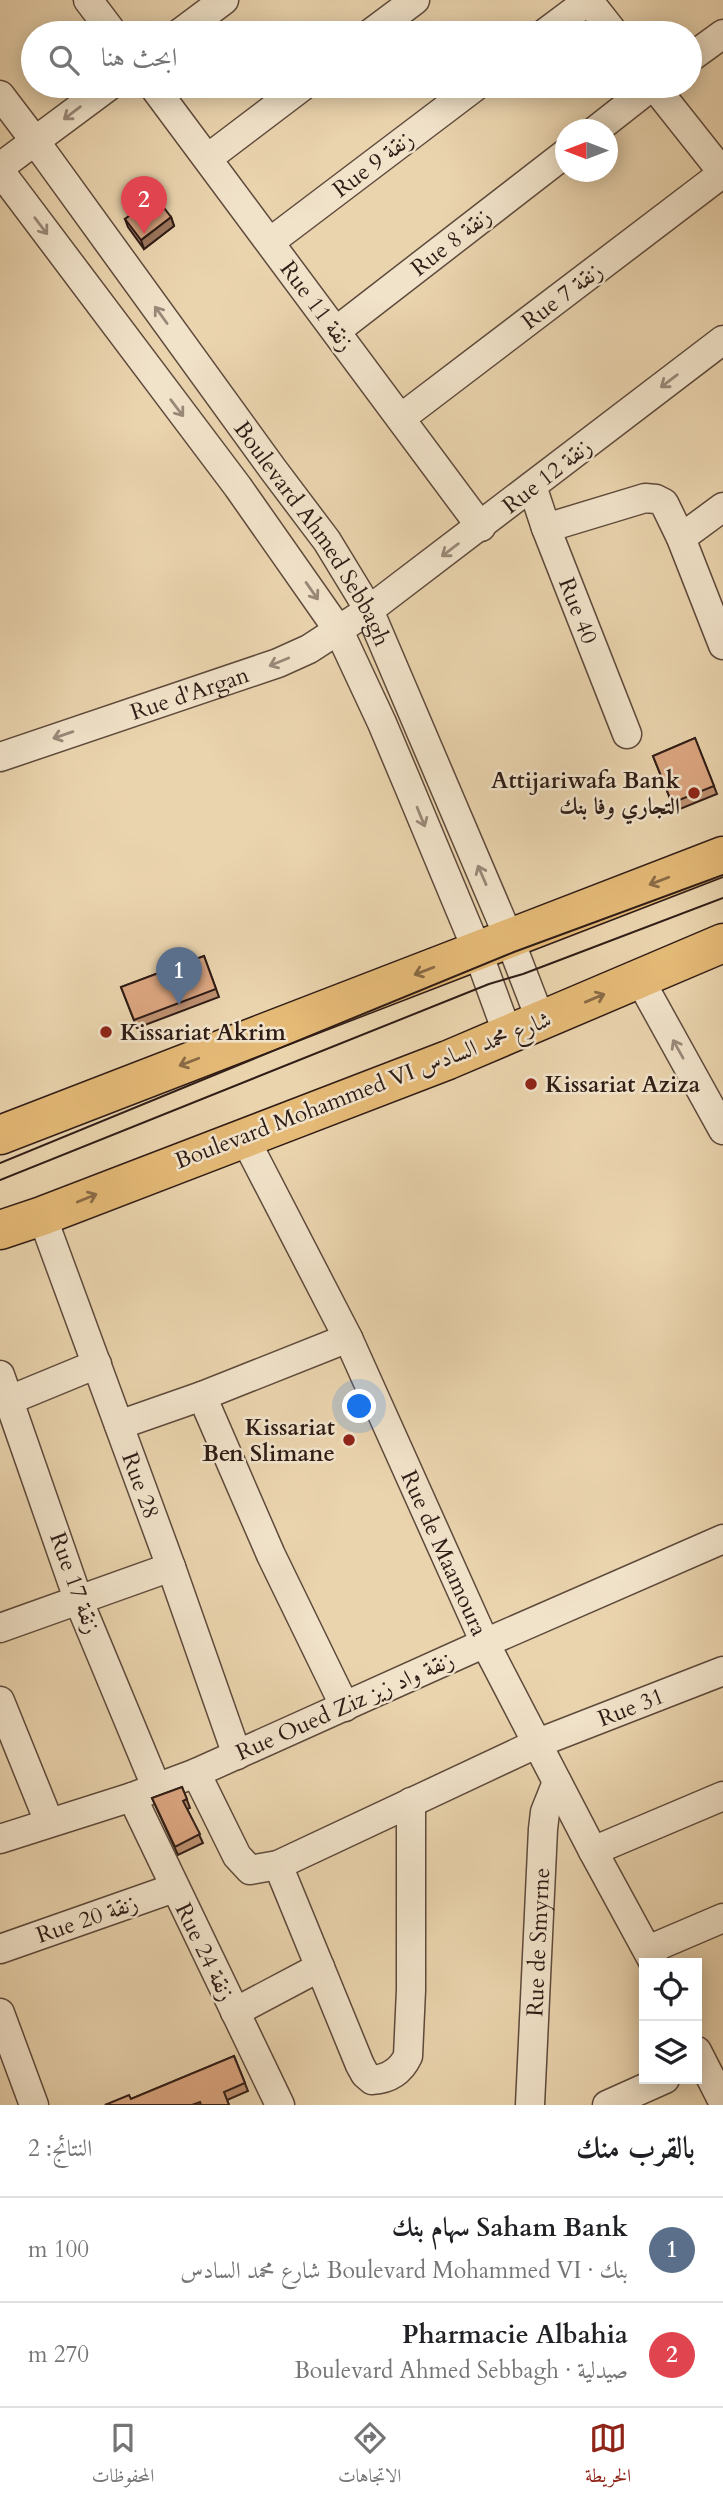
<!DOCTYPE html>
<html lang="ar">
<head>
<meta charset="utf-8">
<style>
  :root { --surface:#fff; --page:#f2f2f2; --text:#202124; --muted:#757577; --line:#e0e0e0; --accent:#8f2418 }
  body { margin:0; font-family:Cardo,Amiri,serif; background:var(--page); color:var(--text); direction:rtl }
  .controls { position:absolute; right:21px; bottom:21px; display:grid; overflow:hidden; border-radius:0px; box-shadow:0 4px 18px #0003 }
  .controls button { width:63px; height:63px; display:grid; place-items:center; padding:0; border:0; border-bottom:2px solid var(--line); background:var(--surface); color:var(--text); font:35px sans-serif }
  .compass { position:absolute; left:555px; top:119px; width:63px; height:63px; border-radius:50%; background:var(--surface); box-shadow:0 4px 18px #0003; rotate:270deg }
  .you { position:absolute; left:360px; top:1407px; width:24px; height:24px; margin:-18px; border:5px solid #fff; border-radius:50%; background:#1a73e8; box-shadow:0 0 0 10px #1a73e833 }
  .badge { display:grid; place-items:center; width:46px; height:46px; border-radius:50%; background:var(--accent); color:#fff; font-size:23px; font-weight:700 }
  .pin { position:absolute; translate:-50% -58px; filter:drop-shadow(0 2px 4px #0008) }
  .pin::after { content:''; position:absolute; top:37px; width:24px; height:21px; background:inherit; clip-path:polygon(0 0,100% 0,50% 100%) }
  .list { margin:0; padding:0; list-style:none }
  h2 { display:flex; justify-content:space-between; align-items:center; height:91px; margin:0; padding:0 28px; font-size:30px }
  h2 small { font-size:23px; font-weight:400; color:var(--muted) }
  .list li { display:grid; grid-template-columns:46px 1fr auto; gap:21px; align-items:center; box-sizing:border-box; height:105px; padding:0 28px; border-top:2px solid var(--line) }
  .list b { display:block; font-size:26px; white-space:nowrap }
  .list p { margin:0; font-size:23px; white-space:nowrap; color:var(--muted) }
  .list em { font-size:23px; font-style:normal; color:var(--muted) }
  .icon { flex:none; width:38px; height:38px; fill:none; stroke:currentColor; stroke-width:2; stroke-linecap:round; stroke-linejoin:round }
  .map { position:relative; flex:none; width:723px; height:2105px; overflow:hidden; direction:ltr }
  .search { position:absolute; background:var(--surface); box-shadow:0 4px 18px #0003; left:21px; right:21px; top:21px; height:77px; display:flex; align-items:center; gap:18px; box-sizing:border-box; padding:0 24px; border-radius:38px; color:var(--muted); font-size:26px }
  .sheet { height:301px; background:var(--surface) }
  nav { display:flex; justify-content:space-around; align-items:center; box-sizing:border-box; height:98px; border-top:2px solid var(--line); background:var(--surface); font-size:19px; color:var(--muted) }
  nav a { display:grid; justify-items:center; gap:4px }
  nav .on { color:var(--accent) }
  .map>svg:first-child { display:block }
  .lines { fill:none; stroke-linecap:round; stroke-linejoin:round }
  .minor-casing { stroke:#5e4a3c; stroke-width:31 }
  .primary-casing { stroke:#2f1c16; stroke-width:41 }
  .minor { stroke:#f1e3ca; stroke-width:28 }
  .primary { stroke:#e5ba77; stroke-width:38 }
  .tram { stroke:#2f1c16; stroke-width:2 }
  .wall { fill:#be9070; stroke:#2f1c16; stroke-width:2 }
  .shaded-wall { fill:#9b755b; stroke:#2f1c16; stroke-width:2 }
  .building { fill:#dda782; stroke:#2f1c16; stroke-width:2 }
  .oneway { stroke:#9a8979 }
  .oneway2 { stroke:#8a6b46 }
  .poi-dot { fill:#8f2418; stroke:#f1e3ca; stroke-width:2.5 }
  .labels { text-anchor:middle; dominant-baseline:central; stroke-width:5; stroke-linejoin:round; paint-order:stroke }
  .street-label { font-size:23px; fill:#2f1c16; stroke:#f1e3ca }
  .poi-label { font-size:23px; font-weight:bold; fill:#2f1c16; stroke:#f1e3ca; text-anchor:end }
</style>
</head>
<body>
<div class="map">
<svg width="723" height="2105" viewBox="0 0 723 2105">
  <rect width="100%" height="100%" fill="#ead4ae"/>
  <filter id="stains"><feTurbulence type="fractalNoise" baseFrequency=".00286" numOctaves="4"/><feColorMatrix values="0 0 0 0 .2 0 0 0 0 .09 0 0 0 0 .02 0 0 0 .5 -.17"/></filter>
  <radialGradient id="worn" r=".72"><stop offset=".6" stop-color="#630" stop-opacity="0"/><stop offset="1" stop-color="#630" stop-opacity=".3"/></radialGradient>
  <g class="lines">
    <defs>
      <g id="minor">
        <path d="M88,0L113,33"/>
        <path d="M588,0L614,33"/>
        <path d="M180,33L224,0"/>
        <path d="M371,33L415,0"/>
        <path d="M545,33L589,0"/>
        <path d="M690,58L723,34"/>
        <path d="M153,86L481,527"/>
        <path d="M654,86L723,173"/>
        <path id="s1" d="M0,95L35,141L272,468L327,541L369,610L509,938L541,1021"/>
        <path d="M596,130L652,86"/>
        <path d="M208,158L303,86"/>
        <path d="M0,167L109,86"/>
        <path d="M0,171L238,487L339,631L382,723L409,787L477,950L508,1035"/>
        <path d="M270,242L476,86"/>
        <path d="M336,331L566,153"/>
        <path d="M401,418L723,173"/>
        <path id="s2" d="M532,486L546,528L627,734"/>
        <path d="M546,528L645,498L656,499L664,503L681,538L723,645"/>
        <path d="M681,538L723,507"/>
        <path id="s3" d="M0,757L278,663L309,649L369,610L723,340"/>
        <path d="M640,980L723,1130"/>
        <path id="s4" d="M244,1137L348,1338L485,1643L593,1851L654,1963"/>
        <path id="s5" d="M42,1216L171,1567L237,1755"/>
        <path d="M0,1375L78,1599L157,1789"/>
        <path d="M202,1396L271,1555L345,1707"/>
        <path d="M0,1404L97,1364"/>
        <path d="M119,1425L202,1396L348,1338"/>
        <path d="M0,1628L171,1567"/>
        <path d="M0,1701L49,1822"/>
        <path id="s6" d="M196,1773L237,1856L250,1870L278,1865L538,1743L723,1671"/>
        <path d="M132,1797L280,2105"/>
        <path d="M0,1839L132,1797L196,1773L485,1643L723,1539"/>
        <path d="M593,1851L723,1796"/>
        <path d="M278,1865L360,2065L365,2074L372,2080C389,2079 401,2071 408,2056L411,1990V1802"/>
        <path d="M0,1949L174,1888"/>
        <path d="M648,1950L723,1918"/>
        <path d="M235,2012L320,1967"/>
        <path d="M0,2013L34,2105"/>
        <path d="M697,2051L723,2102"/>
        <path id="s7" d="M530,2105L543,1829L545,1812L557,1782"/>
        <path d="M607,2105L665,2079"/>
      </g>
      <path id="primary" d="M0,1135L723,856
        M0,1230L42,1216L448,1060L723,943"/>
    </defs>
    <use href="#minor" class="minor-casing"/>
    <use href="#primary" class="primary-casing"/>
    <use href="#minor" class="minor"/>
    <use href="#primary" class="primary"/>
    <path class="tram" d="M0,1163L514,952L723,875
      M0,1180L489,984L523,974L723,898"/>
  </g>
  <path class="wall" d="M171,217L174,226L144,249L128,227L125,219Z
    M695,738L717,794L675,811L653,756Z
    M204,956L219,997L137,1028L121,987Z
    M182,1787L190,1808L187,1809L203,1843L178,1855L152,1798Z
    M234,2056L248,2091L227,2100L229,2105H105L131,2099Z"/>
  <path class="shaded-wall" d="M171,217L174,226L144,249L141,240Z"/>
  <path class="building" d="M155,196L171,217L141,240L125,219Z
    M695,738L714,786L672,803L653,756Z
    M204,956L216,989L134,1020L121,987Z
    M182,1787L187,1799L183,1801L200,1834L175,1847L152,1798Z
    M234,2056L245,2083L224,2092L229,2105H201L200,2102L192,2105H105L129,2095L131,2099Z"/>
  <defs><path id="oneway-shaft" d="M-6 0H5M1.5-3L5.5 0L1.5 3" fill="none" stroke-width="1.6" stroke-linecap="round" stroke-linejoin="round" transform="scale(1.75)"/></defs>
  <g class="oneway">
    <use href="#oneway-shaft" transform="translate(72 113) rotate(143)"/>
    <use href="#oneway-shaft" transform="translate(41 226) rotate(53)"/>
    <use href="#oneway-shaft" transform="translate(161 315) rotate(-126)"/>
    <use href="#oneway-shaft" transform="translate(669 381) rotate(143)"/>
    <use href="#oneway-shaft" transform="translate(177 408) rotate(53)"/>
    <use href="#oneway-shaft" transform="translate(450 550) rotate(143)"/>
    <use href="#oneway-shaft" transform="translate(312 591) rotate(55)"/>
    <use href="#oneway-shaft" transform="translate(279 662) rotate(158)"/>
    <use href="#oneway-shaft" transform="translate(63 735) rotate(161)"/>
    <use href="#oneway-shaft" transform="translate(421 817) rotate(68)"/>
    <use href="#oneway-shaft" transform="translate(482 875) rotate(-113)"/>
    <use href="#oneway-shaft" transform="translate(678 1049) rotate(-119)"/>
  </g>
  <g class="oneway2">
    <use href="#oneway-shaft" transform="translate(659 881) rotate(159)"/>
    <use href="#oneway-shaft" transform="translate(424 971) rotate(159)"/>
    <use href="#oneway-shaft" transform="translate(595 998) rotate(-23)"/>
    <use href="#oneway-shaft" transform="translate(189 1062) rotate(159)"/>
    <use href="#oneway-shaft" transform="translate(87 1198) rotate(-22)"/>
  </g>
  <g class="poi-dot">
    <circle cx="694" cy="793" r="7"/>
    <circle cx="106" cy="1032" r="7"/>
    <circle cx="531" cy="1084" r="7"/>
    <circle cx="349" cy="1440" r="7"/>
  </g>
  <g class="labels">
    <g class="street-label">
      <text transform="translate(373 164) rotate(-37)">Rue 9 زنقة</text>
      <text transform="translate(451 242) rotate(-38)">Rue 8 زنقة</text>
      <text transform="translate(562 296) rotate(-37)">Rue 7 زنقة</text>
      <text transform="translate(317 306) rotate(53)">Rue 11 زنقة</text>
      <text transform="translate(547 476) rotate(-38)">Rue 12 زنقة</text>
      <text stroke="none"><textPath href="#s1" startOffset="539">Boulevard Ahmed Sebbagh</textPath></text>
      <text stroke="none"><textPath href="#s2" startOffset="133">Rue 40</textPath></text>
      <text stroke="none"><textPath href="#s3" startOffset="200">Rue d'Argan</textPath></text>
      <text transform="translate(363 1090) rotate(-21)">Boulevard Mohammed VI شارع محمد السادس</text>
      <text stroke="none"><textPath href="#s5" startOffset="287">Rue 28</textPath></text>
      <text stroke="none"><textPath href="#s4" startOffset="462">Rue de Maamoura</textPath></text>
      <text transform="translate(75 1583) rotate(70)">Rue 17 زنقة</text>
      <text transform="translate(345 1706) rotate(-24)">Rue Oued Ziz زنقة واد زيز</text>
      <text stroke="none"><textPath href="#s6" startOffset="527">Rue 31</textPath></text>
      <text transform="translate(87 1919) rotate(-19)">Rue 20 زنقة</text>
      <text stroke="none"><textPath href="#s7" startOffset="163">Rue de Smyrne</textPath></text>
      <text transform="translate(205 1952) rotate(64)">Rue 24 زنقة</text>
    </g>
    <g class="poi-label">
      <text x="680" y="780">Attijariwafa Bank<tspan x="680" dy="26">التجاري وفا بنك</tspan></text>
      <text x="120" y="1032" text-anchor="start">Kissariat Akrim</text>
      <text x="545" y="1084" text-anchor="start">Kissariat Aziza</text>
      <text x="335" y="1427">Kissariat<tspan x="335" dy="26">Ben Slimane</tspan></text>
    </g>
  </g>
  <rect width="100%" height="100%" filter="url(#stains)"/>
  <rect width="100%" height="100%" fill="url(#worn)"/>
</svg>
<div class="controls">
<button><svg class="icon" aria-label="locate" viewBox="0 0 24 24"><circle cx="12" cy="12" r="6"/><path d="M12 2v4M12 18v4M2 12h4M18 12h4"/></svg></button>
<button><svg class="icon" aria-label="layers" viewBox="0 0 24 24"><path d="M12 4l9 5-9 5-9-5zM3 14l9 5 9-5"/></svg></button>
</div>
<svg class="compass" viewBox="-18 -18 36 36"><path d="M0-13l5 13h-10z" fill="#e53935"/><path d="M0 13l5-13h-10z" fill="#757577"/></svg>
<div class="you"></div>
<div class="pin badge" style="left:179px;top:1005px;background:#5c6f8a">1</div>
<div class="pin badge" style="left:144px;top:234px;background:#e0444e">2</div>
<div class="search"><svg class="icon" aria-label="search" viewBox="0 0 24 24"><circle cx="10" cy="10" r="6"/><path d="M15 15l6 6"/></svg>ابحث هنا</div>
</div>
<section class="sheet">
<h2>بالقرب منك<small>النتائج: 2</small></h2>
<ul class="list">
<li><span class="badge" style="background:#5c6f8a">1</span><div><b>Saham Bank سهام بنك</b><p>بنك · Boulevard Mohammed VI شارع محمد السادس</p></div><em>100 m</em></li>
<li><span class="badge" style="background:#e0444e">2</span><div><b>Pharmacie Albahia</b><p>صيدلية · Boulevard Ahmed Sebbagh</p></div><em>270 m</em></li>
</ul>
</section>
<nav>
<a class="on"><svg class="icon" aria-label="map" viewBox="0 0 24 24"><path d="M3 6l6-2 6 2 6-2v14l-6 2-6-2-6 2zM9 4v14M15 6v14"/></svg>الخريطة</a>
<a><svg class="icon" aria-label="directions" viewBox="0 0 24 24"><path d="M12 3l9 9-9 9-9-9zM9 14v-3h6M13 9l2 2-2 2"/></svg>الاتجاهات</a>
<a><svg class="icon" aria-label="saved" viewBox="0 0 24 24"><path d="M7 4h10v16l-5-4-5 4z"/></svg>المحفوظات</a>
</nav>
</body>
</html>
